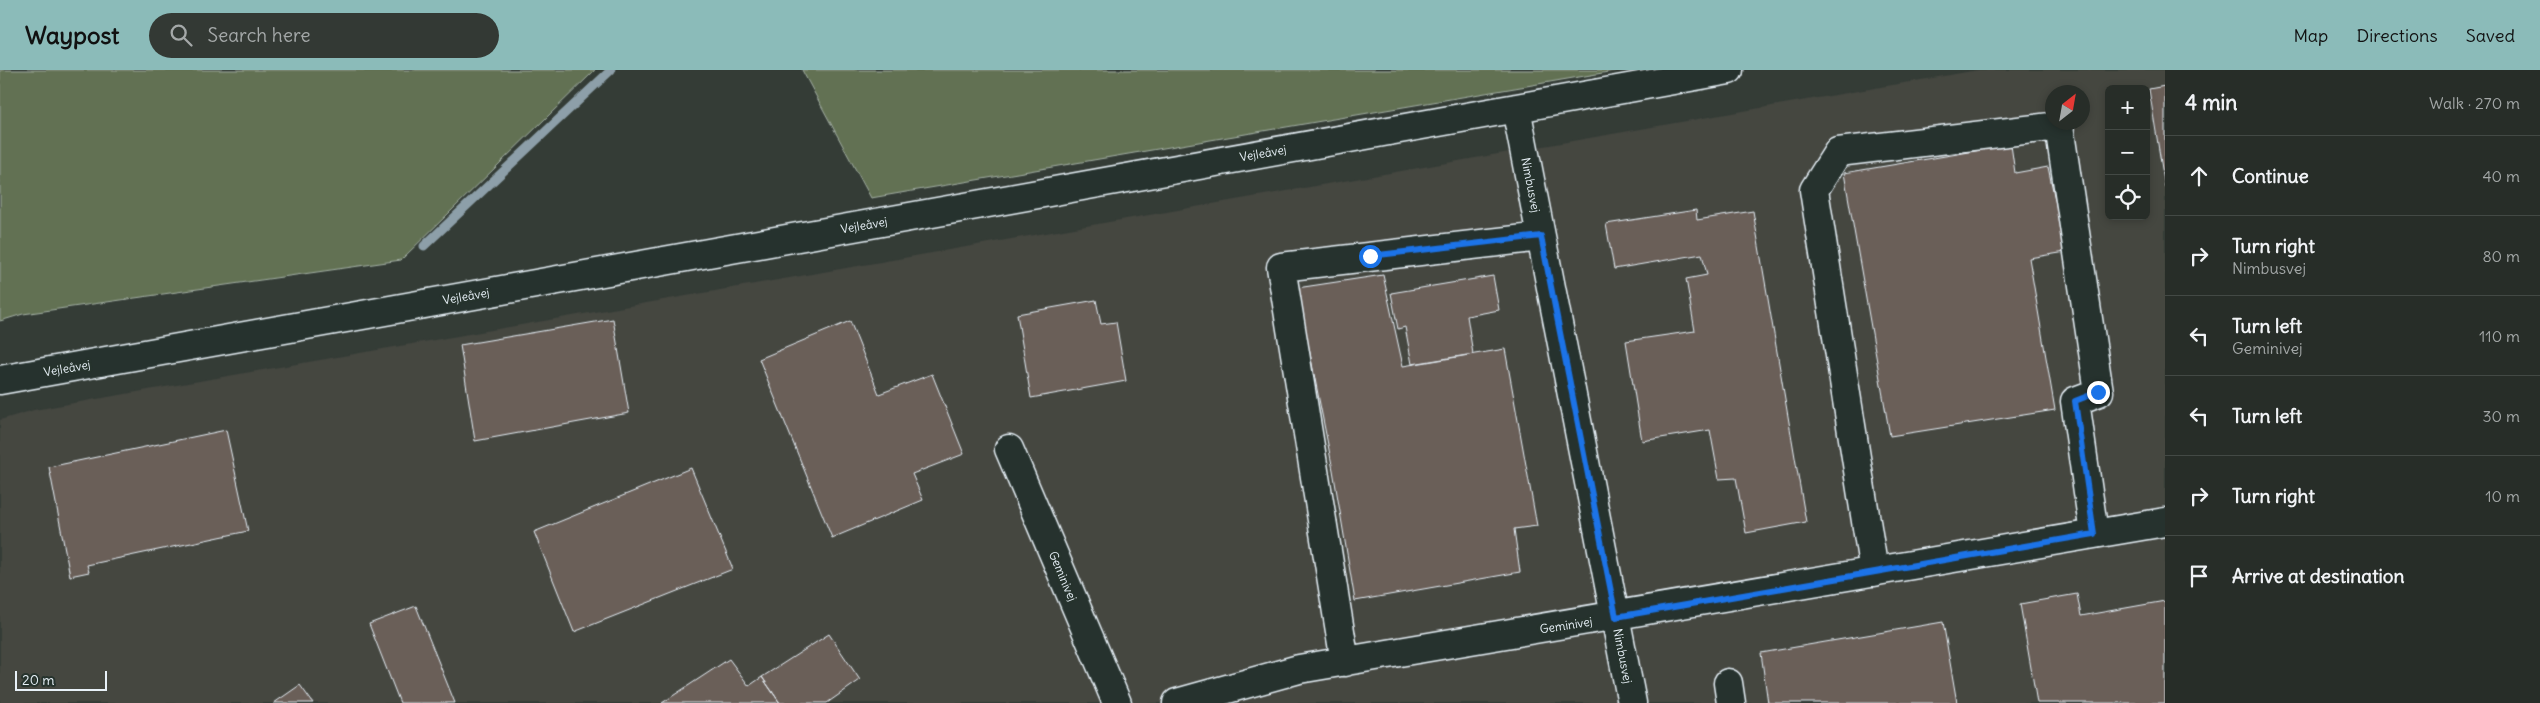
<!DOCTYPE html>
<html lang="en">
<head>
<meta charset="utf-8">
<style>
  :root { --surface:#272d28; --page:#333934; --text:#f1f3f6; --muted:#a4a8a8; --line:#434945; --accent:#8bbbb9 }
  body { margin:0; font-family:Delius,sans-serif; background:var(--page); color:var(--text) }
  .controls { position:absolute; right:15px; top:15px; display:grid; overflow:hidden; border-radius:8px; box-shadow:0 2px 8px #0003 }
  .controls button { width:45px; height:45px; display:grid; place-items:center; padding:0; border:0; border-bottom:1px solid var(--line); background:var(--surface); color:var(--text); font:25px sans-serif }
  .compass { position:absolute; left:2045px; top:15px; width:45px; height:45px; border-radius:50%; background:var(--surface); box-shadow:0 2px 8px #0003; rotate:31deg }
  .scale { position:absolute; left:15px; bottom:12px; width:92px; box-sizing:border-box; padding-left:5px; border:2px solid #e8f1f8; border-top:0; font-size:14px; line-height:18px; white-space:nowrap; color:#e8f1f8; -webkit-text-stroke:4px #26332d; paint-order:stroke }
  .stop { position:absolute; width:15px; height:15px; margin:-11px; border:4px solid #1a73e8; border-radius:50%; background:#fff }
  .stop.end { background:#1a73e8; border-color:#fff; box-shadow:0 1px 5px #0008 }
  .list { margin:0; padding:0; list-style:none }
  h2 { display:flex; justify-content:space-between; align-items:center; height:65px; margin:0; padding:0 20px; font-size:21px }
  h2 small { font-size:16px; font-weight:400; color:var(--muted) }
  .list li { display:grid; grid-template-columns:32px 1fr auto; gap:15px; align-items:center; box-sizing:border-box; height:80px; padding:0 20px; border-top:1px solid var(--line) }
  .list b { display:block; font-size:19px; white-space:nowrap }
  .list p { margin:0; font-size:16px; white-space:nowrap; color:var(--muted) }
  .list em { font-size:16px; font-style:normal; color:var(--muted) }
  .icon { flex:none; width:28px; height:28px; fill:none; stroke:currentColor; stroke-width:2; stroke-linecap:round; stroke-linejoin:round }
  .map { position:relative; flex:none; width:2165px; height:633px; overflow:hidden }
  header { display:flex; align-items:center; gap:30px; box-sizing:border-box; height:70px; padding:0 25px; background:var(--accent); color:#111 }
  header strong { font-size:24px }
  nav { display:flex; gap:28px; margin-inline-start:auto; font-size:18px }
  .search { width:350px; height:45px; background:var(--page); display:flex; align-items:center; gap:12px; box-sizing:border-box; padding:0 18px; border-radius:28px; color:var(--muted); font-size:19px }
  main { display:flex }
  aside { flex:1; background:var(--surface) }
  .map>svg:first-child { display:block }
  .built { fill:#444640; fill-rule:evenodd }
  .green { fill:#627153; stroke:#a5b1a6 }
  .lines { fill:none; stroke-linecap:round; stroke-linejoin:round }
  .stream { stroke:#8d9fa9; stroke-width:9 }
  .building { fill:#6b5f59; stroke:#e8f1f8 }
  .minor-casing { stroke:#e8f1f8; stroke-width:31 }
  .minor { stroke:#26332d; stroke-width:28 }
  .route { stroke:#1a73e8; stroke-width:6 }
  .labels { text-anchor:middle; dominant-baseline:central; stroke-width:5; stroke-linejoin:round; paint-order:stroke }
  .street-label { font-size:12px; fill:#e8f1f8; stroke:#26332d }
</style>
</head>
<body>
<header>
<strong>Waypost</strong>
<div class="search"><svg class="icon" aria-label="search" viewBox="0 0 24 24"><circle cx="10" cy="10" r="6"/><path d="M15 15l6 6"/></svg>Search here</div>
<nav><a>Map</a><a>Directions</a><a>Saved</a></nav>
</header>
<main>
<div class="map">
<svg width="2165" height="633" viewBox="0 0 2165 633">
  <rect width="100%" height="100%" fill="#343c36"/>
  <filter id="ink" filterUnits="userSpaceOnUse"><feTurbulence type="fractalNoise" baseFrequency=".02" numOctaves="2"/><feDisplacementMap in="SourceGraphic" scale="10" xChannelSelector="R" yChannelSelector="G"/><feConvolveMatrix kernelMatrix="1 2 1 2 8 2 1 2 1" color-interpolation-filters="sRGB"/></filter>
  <g filter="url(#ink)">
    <path class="built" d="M1978,0H2165V633H0V350L34,340ZM2109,19H2146V146H2109ZM2052,22H2082V52H2052Z"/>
    <path class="green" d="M0,0H595L401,190L23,244L0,251Z
      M802,0H1620L871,128Z"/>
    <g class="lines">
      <path class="stream" d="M424,176L611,0"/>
    </g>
    <path class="building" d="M2165,16V117L2149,19Z
      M2011,75L2015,103L2048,97L2066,182L2029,188L2055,340L1890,366L1844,103Z
      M1696,140L1697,150L1753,141L1806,452L1746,463L1736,408L1719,409L1710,360L1642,371L1626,271L1695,261L1686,209L1707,205L1702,184L1614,199L1606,154Z
      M1383,205L1403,296L1505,279L1537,456L1514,459L1520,502L1355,531L1333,400L1297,218Z
      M1493,206L1499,240L1467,246L1473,284L1412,294L1405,257L1398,259L1391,223Z
      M1096,230L1101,254L1116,252L1126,311L1031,328L1017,244Z
      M613,249L629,343L475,371L460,275Z
      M850,251L879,324L932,304L964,384L912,404L923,430L832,468L759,289Z
      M226,360L248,461L87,495L89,502L70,506L49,397Z
      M691,398L733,499L574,562L534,462Z
      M2077,524L2081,546L2165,531V633H2037L2020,534Z
      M416,536L455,633H400L369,554Z
      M1943,552L1957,633H1768L1761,583Z
      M829,564L860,610L827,633H780L762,607Z
      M729,589L749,616L762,607L780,633H662Z
      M300,615L313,633H274Z"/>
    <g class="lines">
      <defs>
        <path id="minor" d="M1516,38L1632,633
          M0,310L1729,0
          M1009,379L1117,633
          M1874,502L1814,120L1838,82L2059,56L2099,322L2075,331L2094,464
          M1345,592L1281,197L1541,167
          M1728,613L1731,633
          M1177,633L1299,599L2165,452"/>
      </defs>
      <use href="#minor" class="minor-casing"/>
      <use href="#minor" class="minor"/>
    </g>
  </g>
  <g class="lines" filter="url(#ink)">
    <path class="route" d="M1370,186L1541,166L1616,547L2094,464L2075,331L2098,322"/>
  </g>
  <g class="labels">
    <g class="street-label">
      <text transform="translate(1263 83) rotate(-10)">Vejleåvej</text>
      <text transform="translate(1531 115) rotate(79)">Nimbusvej</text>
      <text transform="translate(864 155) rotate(-10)">Vejleåvej</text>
      <text transform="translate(466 226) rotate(-10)">Vejleåvej</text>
      <text transform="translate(67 298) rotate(-10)">Vejleåvej</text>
      <text transform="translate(1063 506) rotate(67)">Geminivej</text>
      <text transform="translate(1566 555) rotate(-9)">Geminivej</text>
      <text transform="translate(1623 586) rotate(79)">Nimbusvej</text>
    </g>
  </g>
</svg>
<div class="controls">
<button>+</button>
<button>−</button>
<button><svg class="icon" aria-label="locate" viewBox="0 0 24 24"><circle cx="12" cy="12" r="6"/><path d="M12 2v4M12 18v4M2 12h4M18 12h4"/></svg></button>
</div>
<svg class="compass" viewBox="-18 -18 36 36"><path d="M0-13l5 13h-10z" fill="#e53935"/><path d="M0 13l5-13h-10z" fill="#a4a8a8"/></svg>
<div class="scale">20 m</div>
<div class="stop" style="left:1370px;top:186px"></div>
<div class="stop end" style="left:2098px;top:322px"></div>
</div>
<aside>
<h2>4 min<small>Walk · 270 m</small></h2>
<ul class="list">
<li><svg class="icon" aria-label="ahead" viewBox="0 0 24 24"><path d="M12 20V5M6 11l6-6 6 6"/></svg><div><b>Continue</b></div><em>40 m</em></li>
<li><svg class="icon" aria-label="right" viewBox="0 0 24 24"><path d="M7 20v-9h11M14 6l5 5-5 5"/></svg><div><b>Turn right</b><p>Nimbusvej</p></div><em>80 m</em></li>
<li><svg class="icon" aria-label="left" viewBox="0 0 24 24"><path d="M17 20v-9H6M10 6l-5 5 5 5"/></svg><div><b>Turn left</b><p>Geminivej</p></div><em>110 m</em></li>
<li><svg class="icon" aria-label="left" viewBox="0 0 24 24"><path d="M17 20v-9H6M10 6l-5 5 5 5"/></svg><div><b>Turn left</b></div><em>30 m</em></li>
<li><svg class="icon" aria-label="right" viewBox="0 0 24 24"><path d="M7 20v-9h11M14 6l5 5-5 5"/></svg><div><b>Turn right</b></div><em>10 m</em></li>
<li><svg class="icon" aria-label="arrive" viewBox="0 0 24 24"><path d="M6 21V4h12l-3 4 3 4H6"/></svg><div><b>Arrive at destination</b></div></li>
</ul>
</aside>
</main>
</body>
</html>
